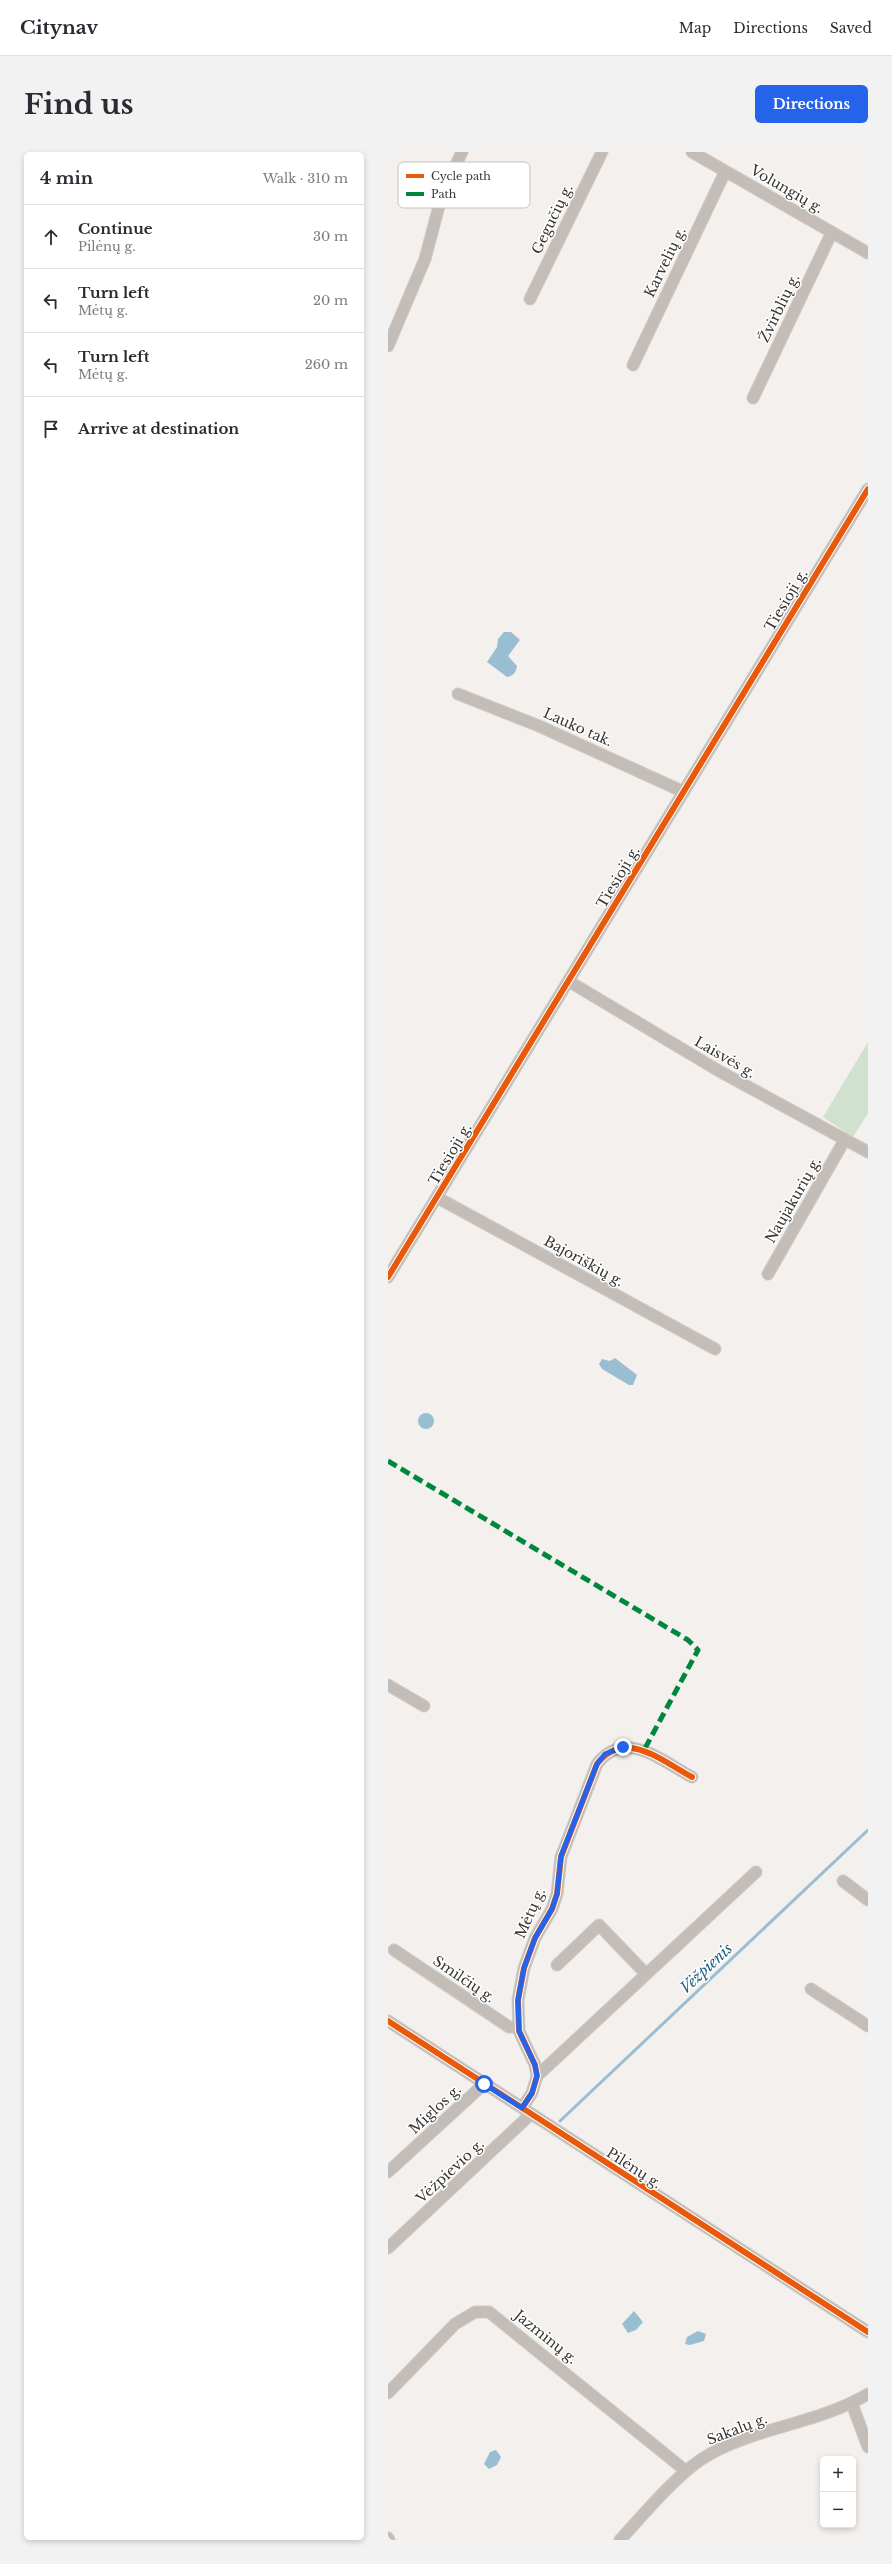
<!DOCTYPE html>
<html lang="en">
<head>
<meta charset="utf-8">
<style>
  :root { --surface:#fff; --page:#f2f2f3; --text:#2b2b33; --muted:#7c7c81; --line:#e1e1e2; --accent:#2563eb }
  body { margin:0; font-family:"Libre Baskerville",serif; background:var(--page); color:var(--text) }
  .controls { position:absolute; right:12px; bottom:12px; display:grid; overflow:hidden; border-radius:6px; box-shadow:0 2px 6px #0003 }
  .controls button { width:36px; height:36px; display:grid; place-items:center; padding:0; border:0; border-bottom:1px solid var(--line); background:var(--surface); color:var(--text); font:20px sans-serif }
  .stop { position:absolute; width:12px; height:12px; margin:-9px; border:3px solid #2563eb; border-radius:50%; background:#fff }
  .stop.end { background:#2563eb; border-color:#fff; box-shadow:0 1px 4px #0008 }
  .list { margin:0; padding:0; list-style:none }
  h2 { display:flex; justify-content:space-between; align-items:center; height:52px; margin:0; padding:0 16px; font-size:17px }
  h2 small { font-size:13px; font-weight:400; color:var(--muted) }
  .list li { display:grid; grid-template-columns:26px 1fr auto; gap:12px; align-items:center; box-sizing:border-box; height:64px; padding:0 16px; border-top:1px solid var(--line) }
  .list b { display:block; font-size:15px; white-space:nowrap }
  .list p { margin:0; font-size:13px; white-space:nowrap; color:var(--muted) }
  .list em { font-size:13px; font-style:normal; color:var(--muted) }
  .icon { flex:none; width:22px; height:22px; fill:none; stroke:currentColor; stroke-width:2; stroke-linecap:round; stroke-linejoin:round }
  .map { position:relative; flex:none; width:480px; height:2388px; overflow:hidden; border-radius:6px }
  header { display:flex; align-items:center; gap:24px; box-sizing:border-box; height:56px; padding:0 20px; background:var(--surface); border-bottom:1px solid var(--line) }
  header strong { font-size:19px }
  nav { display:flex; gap:22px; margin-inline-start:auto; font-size:14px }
  .intro { display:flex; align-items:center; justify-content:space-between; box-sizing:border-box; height:96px; padding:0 24px }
  h1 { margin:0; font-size:28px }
  .button { padding:10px 18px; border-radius:6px; background:var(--accent); color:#fff; font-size:14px; font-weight:700 }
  main { display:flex; gap:24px; padding:0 24px }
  aside { flex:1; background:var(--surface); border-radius:6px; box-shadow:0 2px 6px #0003 }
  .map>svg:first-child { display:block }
  .green { fill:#d1e1cf }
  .water { fill:#9abed1 }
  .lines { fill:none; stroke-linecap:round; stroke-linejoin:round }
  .stream { stroke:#9abed1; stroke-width:3 }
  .minor-casing { stroke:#cdcbc9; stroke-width:13 }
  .minor { stroke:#c3bcb7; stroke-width:11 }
  .quiet { stroke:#00873e; stroke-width:5; stroke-dasharray:10 5; stroke-linecap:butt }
  .cycleway-casing { stroke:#fff; stroke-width:8 }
  .cycleway { stroke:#e8590c; stroke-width:6 }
  .route { stroke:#2563eb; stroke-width:5 }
  .labels { text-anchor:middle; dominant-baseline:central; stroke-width:3; stroke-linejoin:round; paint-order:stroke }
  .street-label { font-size:14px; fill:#393734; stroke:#fff }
  .water-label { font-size:15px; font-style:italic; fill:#1f5f7c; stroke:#fff }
  .key { fill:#fff; stroke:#c4c3c2; stroke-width:1 }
  .key-label { font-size:11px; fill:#393734 }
</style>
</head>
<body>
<header>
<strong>Citynav</strong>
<nav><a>Map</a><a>Directions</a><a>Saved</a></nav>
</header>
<div class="intro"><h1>Find us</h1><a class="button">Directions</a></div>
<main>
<aside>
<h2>4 min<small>Walk · 310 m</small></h2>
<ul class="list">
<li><svg class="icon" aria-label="ahead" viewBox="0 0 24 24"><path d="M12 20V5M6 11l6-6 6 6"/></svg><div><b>Continue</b><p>Pilėnų g.</p></div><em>30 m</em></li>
<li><svg class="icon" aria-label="left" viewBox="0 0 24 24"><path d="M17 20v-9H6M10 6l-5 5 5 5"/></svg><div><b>Turn left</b><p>Mėtų g.</p></div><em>20 m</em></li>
<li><svg class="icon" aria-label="left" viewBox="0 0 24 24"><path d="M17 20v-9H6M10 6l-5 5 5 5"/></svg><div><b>Turn left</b><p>Mėtų g.</p></div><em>260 m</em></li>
<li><svg class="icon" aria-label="arrive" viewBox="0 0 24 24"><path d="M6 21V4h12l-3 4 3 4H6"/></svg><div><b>Arrive at destination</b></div></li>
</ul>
</aside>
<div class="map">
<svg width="480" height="2388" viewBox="0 0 480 2388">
  <rect width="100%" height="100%" fill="#f3f0ed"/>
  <path class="green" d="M480,890V961L465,985L435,965Z"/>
  <path class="water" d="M116,480H123L132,488L120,504L129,514C128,521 125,524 119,525L99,510L109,495L110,487Z
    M227,1206L249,1223L245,1233H241L214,1217L211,1212L214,1207L222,1209Z
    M30 1269a8 8 0 1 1 16 0a8 8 0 1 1-16 0Z
    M246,2159L255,2170L248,2178L240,2181L234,2172Z
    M310,2179L318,2182L316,2189L302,2193L297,2192L299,2185Z
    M108,2298L113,2305L109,2313L101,2317L96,2312L102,2300Z"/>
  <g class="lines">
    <path class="stream" d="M172,1969L480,1678"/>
    <defs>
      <path id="minor" d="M304,0L480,101
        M142,147L214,0
        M0,194L37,107L55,39L74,0
        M245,213L337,20
        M365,246L444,80
        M70,542L151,574L296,640
        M182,830L331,919L480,1000
        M50,1046L327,1197
        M380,1122L456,989
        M0,1125L480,337
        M0,1533L36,1554
        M455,1729L480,1748
        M6,1798L121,1875H131
        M169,1813L211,1773L258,1822
        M423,1837L480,1874
        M0,1869L480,2180
        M149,1924L368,1720
        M134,1956L144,1941L149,1924L147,1913L131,1879L130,1848L136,1816L147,1786L164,1757L169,1742L173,1705L209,1612C237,1576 274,1609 304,1625
        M0,2020L96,1932
        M0,2096L143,1962
        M0,2241L67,2172L87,2160H101L298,2319
        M464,2252L480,2295
        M0,2386L1,2388
        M232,2388C256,2362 291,2319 322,2302C371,2275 431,2271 480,2242"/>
    </defs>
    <use href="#minor" class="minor-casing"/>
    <use href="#minor" class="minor"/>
    <path class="quiet" d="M0,1309L300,1488L310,1498L255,1600"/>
    <defs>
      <path id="cycleway" d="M0,1125L480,337
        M0,1869L480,2180
        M134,1956L144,1941L149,1924L147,1913L131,1879L130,1848L136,1816L147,1786L164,1757L169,1742L173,1705L209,1612C237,1576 274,1609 304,1625"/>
    </defs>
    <use href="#cycleway" class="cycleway-casing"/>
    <use href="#cycleway" class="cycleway"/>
  </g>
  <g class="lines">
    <path class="route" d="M96,1932L134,1956L144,1941L149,1924L147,1913L131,1879L130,1848L136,1816L147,1786L164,1757L169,1742L173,1704L209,1612L217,1602L235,1595"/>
  </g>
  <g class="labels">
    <g class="street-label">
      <text transform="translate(399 37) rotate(30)">Volungių g.</text>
      <text transform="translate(164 67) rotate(-64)">Gegučių g.</text>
      <text transform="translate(277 110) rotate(-64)">Karvelių g.</text>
      <text transform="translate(391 156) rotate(-64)">Žvirblių g.</text>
      <text transform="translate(398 448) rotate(-59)">Tiesioji g.</text>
      <text transform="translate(190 575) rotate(24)">Lauko tak.</text>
      <text transform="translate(230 725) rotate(-59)">Tiesioji g.</text>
      <text transform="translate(337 905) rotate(30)">Laisvės g.</text>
      <text transform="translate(62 1002) rotate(-59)">Tiesioji g.</text>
      <text transform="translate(405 1048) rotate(-60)">Naujakurių g.</text>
      <text transform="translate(196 1109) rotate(29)">Bajoriškių g.</text>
      <text transform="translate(142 1761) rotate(-66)">Mėtų g.</text>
      <text transform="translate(76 1827) rotate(34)">Smilčių g.</text>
      <text transform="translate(47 1957) rotate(-43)">Miglos g.</text>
      <text transform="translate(246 2016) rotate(33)">Pilėnų g.</text>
      <text transform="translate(62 2019) rotate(-43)">Vėžpievio g.</text>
      <text transform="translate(158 2185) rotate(39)">Jazminų g.</text>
      <text transform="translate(349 2277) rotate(-21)">Sakalų g.</text>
    </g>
    <g class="water-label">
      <text transform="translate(318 1816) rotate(-43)">Vėžpienis</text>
    </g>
  </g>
  <rect x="10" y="10" width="132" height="46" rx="6" class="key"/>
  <rect x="18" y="22" width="18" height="4" fill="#e8590c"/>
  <rect x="18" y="40" width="18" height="4" fill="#00873e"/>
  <g class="key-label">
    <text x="43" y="28">Cycle path</text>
    <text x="43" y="46">Path</text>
  </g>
</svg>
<div class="controls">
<button>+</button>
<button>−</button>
</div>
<div class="stop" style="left:96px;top:1932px"></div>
<div class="stop end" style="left:235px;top:1595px"></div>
</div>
</main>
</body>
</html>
